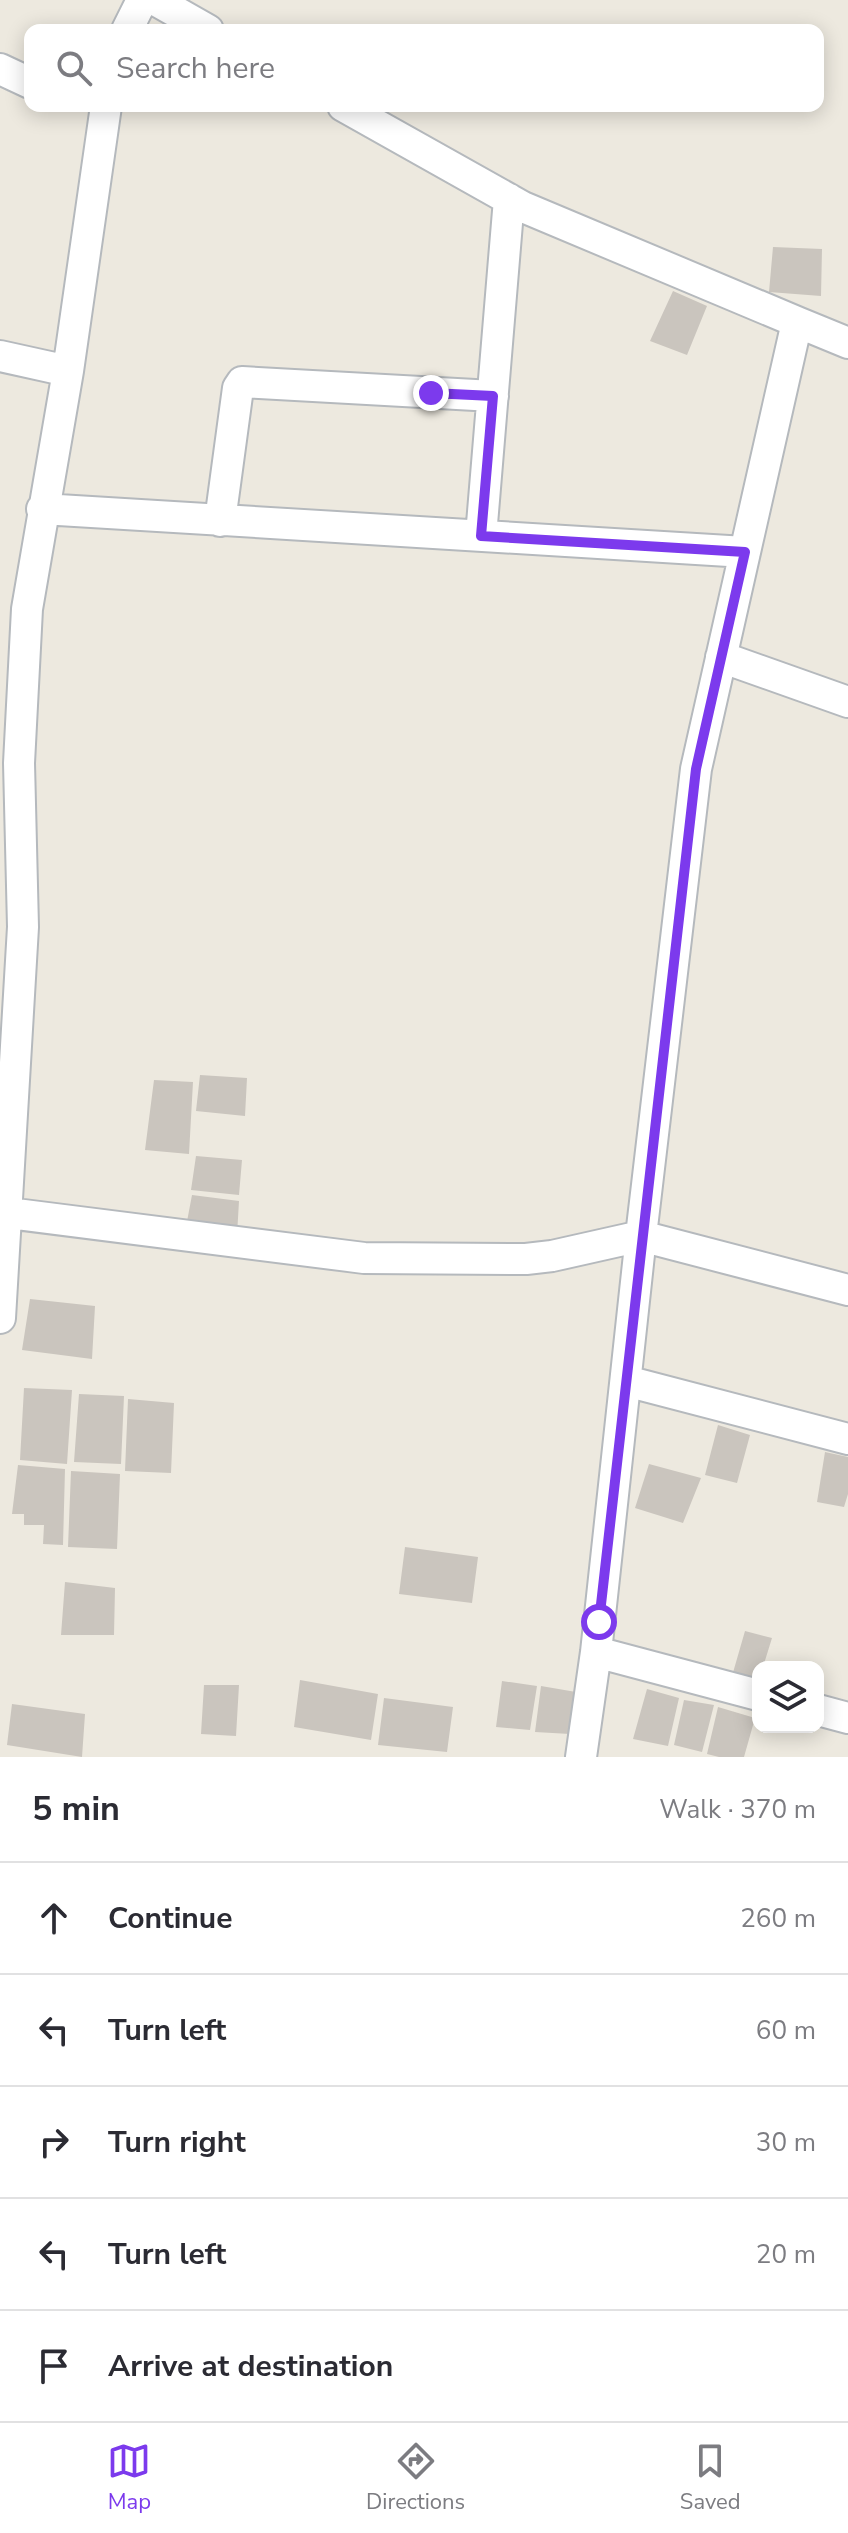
<!DOCTYPE html>
<html lang="en">
<head>
<meta charset="utf-8">
<style>
  :root { --surface:#fff; --page:#f7f7f7; --text:#2b2b33; --muted:#7c7c81; --line:#e1e1e2; --accent:#7c3aed }
  body { margin:0; font-family:"Nunito Sans",sans-serif; background:var(--page); color:var(--text) }
  .controls { position:absolute; right:24px; bottom:24px; display:grid; overflow:hidden; border-radius:16px; box-shadow:0 4px 20px #0003 }
  .controls button { width:72px; height:72px; display:grid; place-items:center; padding:0; border:0; border-bottom:2px solid var(--line); background:var(--surface); color:var(--text); font:40px sans-serif }
  .stop { position:absolute; width:24px; height:24px; margin:-18px; border:6px solid #7c3aed; border-radius:50%; background:#fff }
  .stop.end { background:#7c3aed; border-color:#fff; box-shadow:0 2px 8px #0008 }
  .list { margin:0; padding:0; list-style:none }
  h2 { display:flex; justify-content:space-between; align-items:center; height:104px; margin:0; padding:0 32px; font-size:34px }
  h2 small { font-size:26px; font-weight:400; color:var(--muted) }
  .list li { display:grid; grid-template-columns:52px 1fr auto; gap:24px; align-items:center; box-sizing:border-box; height:112px; padding:0 32px; border-top:2px solid var(--line) }
  .list b { display:block; font-size:30px; white-space:nowrap }
  .list em { font-size:26px; font-style:normal; color:var(--muted) }
  .icon { flex:none; width:44px; height:44px; fill:none; stroke:currentColor; stroke-width:2; stroke-linecap:round; stroke-linejoin:round }
  .map { position:relative; flex:none; width:848px; height:1757px; overflow:hidden }
  .search { position:absolute; background:var(--surface); box-shadow:0 4px 20px #0003; left:24px; right:24px; top:24px; height:88px; display:flex; align-items:center; gap:20px; box-sizing:border-box; padding:0 28px; border-radius:16px; color:var(--muted); font-size:30px }
  .sheet { height:664px; background:var(--surface) }
  nav { display:flex; justify-content:space-around; align-items:center; box-sizing:border-box; height:112px; border-top:2px solid var(--line); background:var(--surface); font-size:22px; color:var(--muted) }
  nav a { display:grid; justify-items:center; gap:4px }
  nav .on { color:var(--accent) }
  .map>svg:first-child { display:block }
  .building { fill:#cac5be }
  .lines { fill:none; stroke-linecap:round; stroke-linejoin:round }
  .street-casing { stroke:#b5b9bd; stroke-width:34 }
  .street { stroke:#fff; stroke-width:30 }
  .route { stroke:#7c3aed; stroke-width:10 }
</style>
</head>
<body>
<div class="map">
<svg width="848" height="1757" viewBox="0 0 848 1757">
  <rect width="100%" height="100%" fill="#ede9df"/>
  <path class="building" d="M773,247L822,249L821,296L769,292Z
    M673,291L707,306L687,355L650,341Z
    M200,1075L247,1078L245,1116L196,1111Z
    M154,1080L193,1082L189,1154L145,1150Z
    M196,1156L242,1160L239,1195L191,1190Z
    M192,1195L239,1201L237,1235L185,1232Z
    M30,1299L95,1306L92,1359L22,1350Z
    M24,1388L72,1390L67,1464L20,1460Z
    M79,1394L124,1396L121,1464L74,1462Z
    M128,1399L174,1403L171,1473L125,1471Z
    M718,1425L750,1435L737,1483L705,1475Z
    M825,1452L848,1457V1494L844,1507L817,1502Z
    M649,1464L701,1478L683,1523L635,1508Z
    M18,1465L65,1469L63,1545L43,1544L44,1525H24V1514H12Z
    M71,1471L120,1474L117,1549L68,1547Z
    M405,1547L478,1557L472,1603L399,1594Z
    M65,1582L115,1588L114,1635H61Z
    M745,1631L772,1638L763,1667H758V1681L732,1676Z
    M300,1680L378,1694L371,1740L294,1727Z
    M502,1681L537,1686L530,1730L496,1727Z
    M204,1685H239L236,1736L201,1734Z
    M541,1686L576,1692L570,1734L535,1732Z
    M647,1689L679,1698L668,1746L633,1739Z
    M384,1698L453,1707L447,1752L378,1745Z
    M684,1700L714,1705L702,1752L674,1745Z
    M12,1704L85,1714L82,1757L7,1745Z
    M718,1707L755,1718L744,1757H719L707,1754Z"/>
  <g class="lines">
    <defs>
      <path id="street" d="M155,0L208,30
        M127,30L142,0
        M0,69L30,83
        M797,322L848,343
        M0,356L68,371
        M42,509L745,552
        M220,521L238,388L242,382L493,396
        M481,536L509,199
        M721,657L848,702
        M0,1212L364,1258L526,1259L552,1256L641,1236L696,769L797,322L523,207L343,106
        M0,1318L23,927L19,763L27,609L68,371L106,106
        M626,1381L848,1439
        M596,1652L758,1695
        M818,1710L848,1718
        M581,1757L596,1652L641,1236L848,1290"/>
    </defs>
    <use href="#street" class="street-casing"/>
    <use href="#street" class="street"/>
  </g>
  <g class="lines">
    <path class="route" d="M431,393L493,396L481,536L745,552L696,769L599,1622"/>
  </g>
</svg>
<div class="controls">
<button><svg class="icon" aria-label="layers" viewBox="0 0 24 24"><path d="M12 4l9 5-9 5-9-5zM3 14l9 5 9-5"/></svg></button>
</div>
<div class="stop" style="left:599px;top:1622px"></div>
<div class="stop end" style="left:431px;top:393px"></div>
<div class="search"><svg class="icon" aria-label="search" viewBox="0 0 24 24"><circle cx="10" cy="10" r="6"/><path d="M15 15l6 6"/></svg>Search here</div>
</div>
<section class="sheet">
<h2>5 min<small>Walk · 370 m</small></h2>
<ul class="list">
<li><svg class="icon" aria-label="ahead" viewBox="0 0 24 24"><path d="M12 20V5M6 11l6-6 6 6"/></svg><div><b>Continue</b></div><em>260 m</em></li>
<li><svg class="icon" aria-label="left" viewBox="0 0 24 24"><path d="M17 20v-9H6M10 6l-5 5 5 5"/></svg><div><b>Turn left</b></div><em>60 m</em></li>
<li><svg class="icon" aria-label="right" viewBox="0 0 24 24"><path d="M7 20v-9h11M14 6l5 5-5 5"/></svg><div><b>Turn right</b></div><em>30 m</em></li>
<li><svg class="icon" aria-label="left" viewBox="0 0 24 24"><path d="M17 20v-9H6M10 6l-5 5 5 5"/></svg><div><b>Turn left</b></div><em>20 m</em></li>
<li><svg class="icon" aria-label="arrive" viewBox="0 0 24 24"><path d="M6 21V4h12l-3 4 3 4H6"/></svg><div><b>Arrive at destination</b></div></li>
</ul>
</section>
<nav>
<a class="on"><svg class="icon" aria-label="map" viewBox="0 0 24 24"><path d="M3 6l6-2 6 2 6-2v14l-6 2-6-2-6 2zM9 4v14M15 6v14"/></svg>Map</a>
<a><svg class="icon" aria-label="directions" viewBox="0 0 24 24"><path d="M12 3l9 9-9 9-9-9zM9 14v-3h6M13 9l2 2-2 2"/></svg>Directions</a>
<a><svg class="icon" aria-label="saved" viewBox="0 0 24 24"><path d="M7 4h10v16l-5-4-5 4z"/></svg>Saved</a>
</nav>
</body>
</html>
